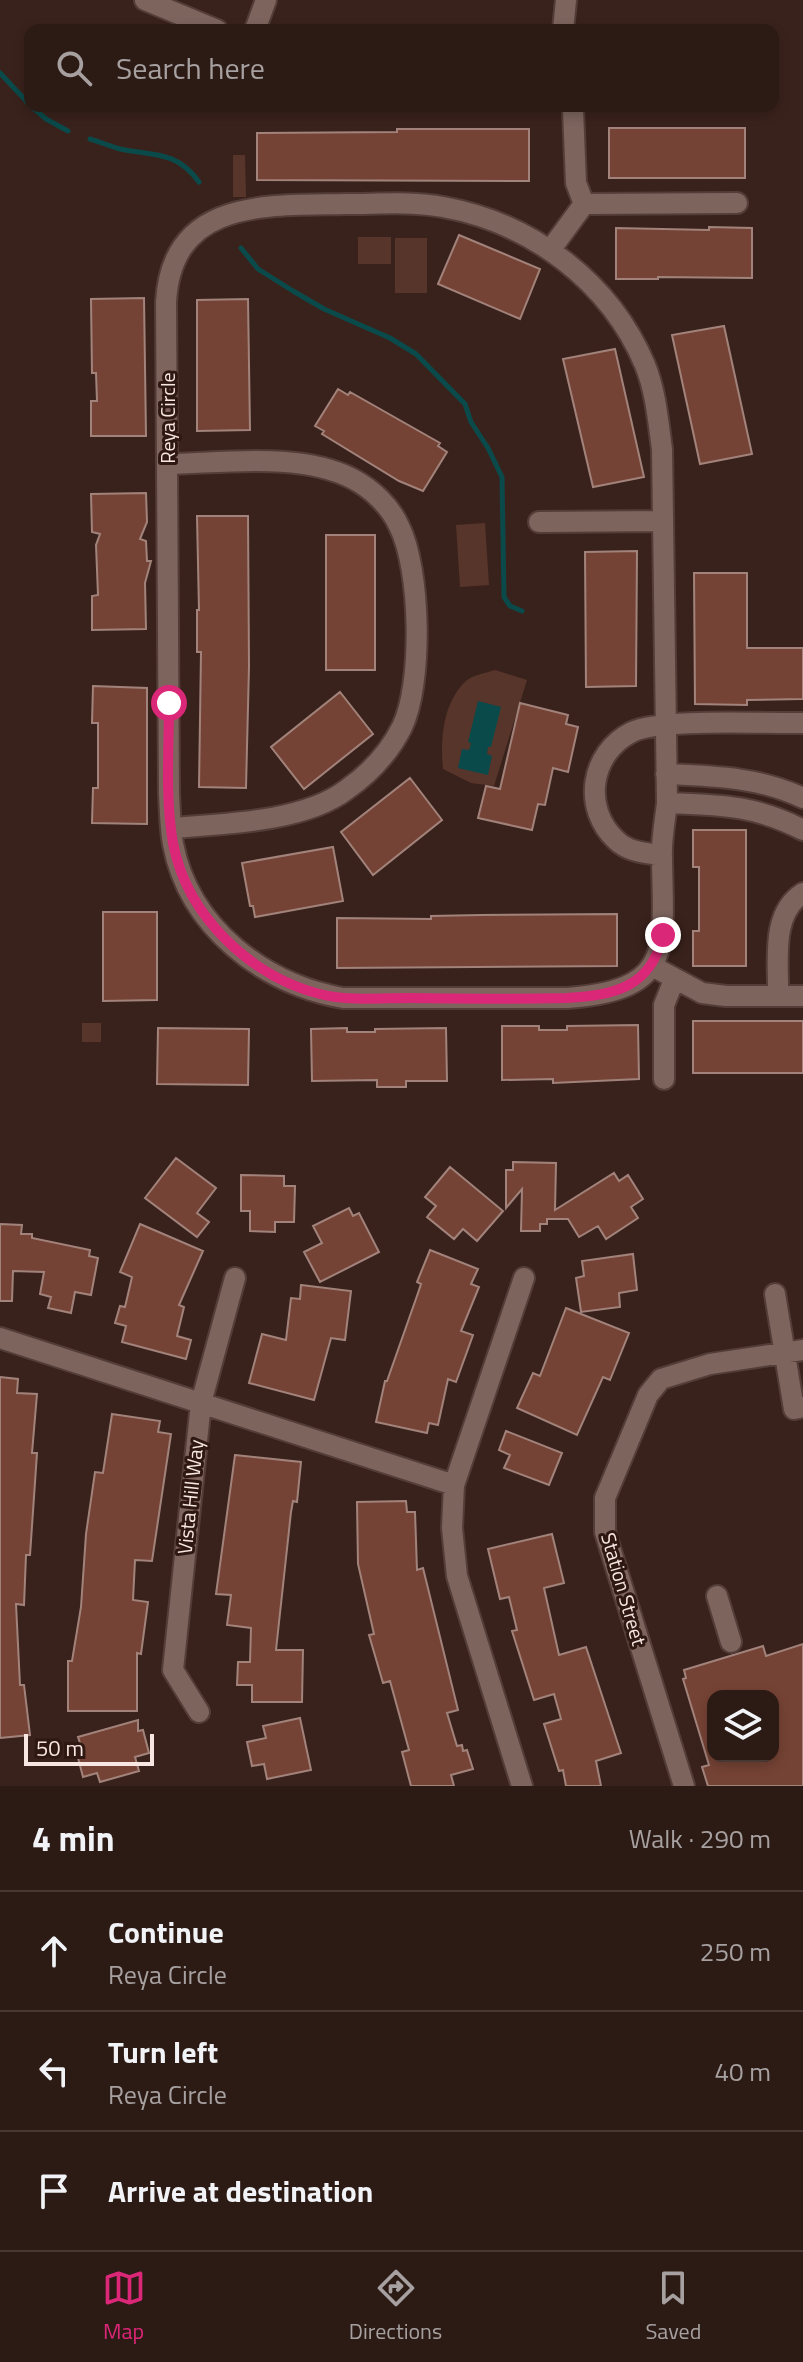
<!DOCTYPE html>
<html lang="en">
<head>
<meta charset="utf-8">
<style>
  :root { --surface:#2c1a15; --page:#382722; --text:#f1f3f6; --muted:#a6a1a0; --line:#483834; --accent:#db2777 }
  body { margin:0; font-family:"Titillium Web",sans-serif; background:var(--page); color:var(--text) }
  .controls { position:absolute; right:24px; bottom:24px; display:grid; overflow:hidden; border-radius:16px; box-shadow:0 4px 12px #0003 }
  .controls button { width:72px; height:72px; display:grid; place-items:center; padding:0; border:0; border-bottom:2px solid var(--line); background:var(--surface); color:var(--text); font:40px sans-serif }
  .scale { position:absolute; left:24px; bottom:20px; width:130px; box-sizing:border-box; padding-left:8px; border:4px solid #f7e6e1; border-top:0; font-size:22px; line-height:28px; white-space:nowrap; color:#f7e6e1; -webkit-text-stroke:6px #2f1812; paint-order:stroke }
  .stop { position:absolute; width:24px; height:24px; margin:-18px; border:6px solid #db2777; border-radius:50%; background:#fff }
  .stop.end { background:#db2777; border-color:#fff; box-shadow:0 2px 8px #0008 }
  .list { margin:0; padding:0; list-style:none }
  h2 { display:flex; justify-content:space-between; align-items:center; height:104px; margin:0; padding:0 32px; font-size:34px }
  h2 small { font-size:26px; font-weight:400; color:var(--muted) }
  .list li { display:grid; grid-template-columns:52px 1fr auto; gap:24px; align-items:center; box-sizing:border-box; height:120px; padding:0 32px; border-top:2px solid var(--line) }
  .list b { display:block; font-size:30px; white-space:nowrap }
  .list p { margin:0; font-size:26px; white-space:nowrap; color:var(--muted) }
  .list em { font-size:26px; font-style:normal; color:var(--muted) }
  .icon { flex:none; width:44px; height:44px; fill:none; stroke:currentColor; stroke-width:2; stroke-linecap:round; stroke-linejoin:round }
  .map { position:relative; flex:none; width:803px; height:1786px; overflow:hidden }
  .search { position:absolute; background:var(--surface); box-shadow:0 4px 12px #0003; left:24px; right:24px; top:24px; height:88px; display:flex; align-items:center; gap:20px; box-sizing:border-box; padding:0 28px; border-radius:16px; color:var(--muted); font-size:30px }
  .sheet { height:464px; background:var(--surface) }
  nav { display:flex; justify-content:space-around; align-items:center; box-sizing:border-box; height:112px; border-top:2px solid var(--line); background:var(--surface); font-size:22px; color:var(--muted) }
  nav a { display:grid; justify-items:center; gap:4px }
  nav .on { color:var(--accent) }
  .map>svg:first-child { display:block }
  .green { fill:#57352b }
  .water { fill:#0b4a4a }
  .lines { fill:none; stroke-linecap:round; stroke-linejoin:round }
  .stream { stroke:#0b4a4a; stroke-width:5 }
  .building { fill:#754335; stroke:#a1837b; stroke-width:2; fill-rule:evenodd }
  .minor-casing { stroke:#543d38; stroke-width:24 }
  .minor { stroke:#7d655e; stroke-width:20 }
  .route { stroke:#db2777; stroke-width:10 }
  .labels { text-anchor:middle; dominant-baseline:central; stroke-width:6; stroke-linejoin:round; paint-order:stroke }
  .street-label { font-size:20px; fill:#f7e6e1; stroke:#2f1812 }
</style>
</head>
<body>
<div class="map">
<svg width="803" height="1786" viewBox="0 0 803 1786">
  <rect width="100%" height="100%" fill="#3a221c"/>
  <path class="green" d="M233,155H245L246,197H233Z
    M358,237H391V264H358Z
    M395,238H427V293H395Z
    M485,523L489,585L460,587L456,525Z
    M495,670L527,680L494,786L471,783L443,769C440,740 443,702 466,681C472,675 486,673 495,670Z
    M82,1023H101V1042H82Z"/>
  <path class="water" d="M478,701L501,707L491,747H488L487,754L492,756L488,775L458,768L462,749L469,750L471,743L468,742Z"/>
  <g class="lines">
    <path class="stream" d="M0,73L30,105
      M31,106L46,119L68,131
      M90,139C100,142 110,146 120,149C153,156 176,150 199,182
      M241,248L258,269L293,291L324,309L390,338L416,354L465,404L471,422L488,448L502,477L504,597L510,606L522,611"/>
  </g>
  <path class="building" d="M609,128H745V178H609Z
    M397,129H529V181L257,180V133L397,132Z
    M709,227L752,228V278L658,277V279H616V228L709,230Z
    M459,235L540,269L520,319L438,284Z
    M144,298L146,436H91V401H97L96,373H92L91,299Z
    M248,299L250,430L197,431V300Z
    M724,326L752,454L700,464L672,335Z
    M615,349L644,477L593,487L563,359Z
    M338,389L348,395L350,392L440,443L438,446L447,452L423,491L399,481L322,434L324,431L315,426Z
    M146,493L147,522L140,539L146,541L147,561H151L145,583L146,629L92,630V596L98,595L96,545L100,534L92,532L91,494Z
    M197,516H248L249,666L246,788L199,787L201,652H197V610H199Z
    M326,535H375V670H326Z
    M637,551L636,686L586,687L585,552Z
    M694,573H747V648H803V699L747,700V705L695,704Z
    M93,686L147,688V824L92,823L93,788H98V723H92Z
    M340,692L373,734L304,789L271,747Z
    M520,703L568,715L566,724L578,727L568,772L553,768L545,805L538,804L532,830L478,818L486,786L500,789Z
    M410,778L442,820L373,875L341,832Z
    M693,830H746V966H693V931H699V867H693Z
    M333,847L343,901L255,917L253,906H250L242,863Z
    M103,912H157V1000L103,1001Z
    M617,914V966L337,968V918L431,919V916L481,915Z
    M693,1021H803V1073H693Z
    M638,1025L639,1079L553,1083V1079L502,1080V1026H539V1030H567V1026Z
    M158,1028L249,1029L248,1085L157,1084Z
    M347,1028V1032H375V1029L446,1028L447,1081H406V1087H377V1080L312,1081L311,1029Z
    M176,1158L216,1188L197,1213L209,1222L197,1237L145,1198Z
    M513,1162L556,1163L555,1210L614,1173L619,1181L628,1175L643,1199L631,1207L638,1218L606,1239L598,1226L579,1237L568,1219H547V1224H540V1231H521L522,1189L506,1208V1170H513Z
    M450,1167L503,1211L477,1241L463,1229L454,1239L427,1217L436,1206L425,1197Z
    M241,1175L284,1176V1186H295L294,1222H275V1232L250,1231V1211H241Z
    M349,1208L353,1216L359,1213L379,1252L320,1282L304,1252L322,1243L313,1226Z
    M0,1224L22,1225L21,1234H32V1238L90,1250L89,1256L98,1258L91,1295L75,1292L71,1313L48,1308L51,1297L40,1294L44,1272L13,1271L12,1301H0Z
    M140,1224L203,1251L179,1305L184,1307L177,1336L191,1340L186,1359L122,1342L126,1326L115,1323L120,1306L125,1307L132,1277L120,1272Z
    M430,1250L478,1269L471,1284L479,1287L461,1331L473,1335L456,1382L448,1379L438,1425L429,1423L427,1433L376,1422L385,1381H387L418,1293L421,1284L417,1282Z
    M633,1254L637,1290L619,1293L620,1307L581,1312L576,1278L584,1276L582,1261Z
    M301,1285L351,1291L345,1340L331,1338L314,1400L249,1383L262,1334L286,1340L291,1298L300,1299Z
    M566,1308L629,1333L610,1380L603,1377L577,1435L517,1408L533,1373L540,1376Z
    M0,1377L18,1379L17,1393L37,1394L32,1453H37L30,1555H26L24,1605L16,1604L20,1685H24L30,1735L0,1738Z
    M112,1414L160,1421L158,1432L171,1434L152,1561L135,1560L133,1600L148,1602L141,1654L137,1653V1711H68V1661H72L81,1607L86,1534L95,1472L103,1473Z
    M506,1431L562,1453L549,1485L504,1468L510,1455L499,1450Z
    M235,1455L301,1462L297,1502L293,1501L291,1512L276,1650H303L302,1702H252V1685H237L238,1662H250L251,1628L227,1625L231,1595L216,1594Z
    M406,1501L407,1512H415L417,1570L423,1568L458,1710L447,1713L457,1746L462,1745L463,1751L467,1750L473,1769L451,1775L454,1786H411L402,1752L409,1750L390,1681L383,1683L369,1635L374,1634L358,1564L357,1502Z
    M552,1534L564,1583L544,1588L559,1655L586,1647L621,1753L596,1761L601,1786H566L563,1770L559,1771L544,1724L561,1719L554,1694L534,1700L512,1631L517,1630L509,1597L500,1599L488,1549Z
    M803,1644V1786H708L702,1767L709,1765L683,1679L686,1678L684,1670L763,1646L766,1656ZM713,1696H773V1756H713Z
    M300,1718L311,1770L267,1779L264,1764L252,1766L247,1742L266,1738L263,1726Z
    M138,1720V1731L143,1730L149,1753L135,1757L139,1771L100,1782L97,1773L83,1777L76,1750L82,1749L78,1737Z"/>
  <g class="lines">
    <defs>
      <path id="minor" d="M145,0L217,30
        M255,30L266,0
        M563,30L566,0
        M573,110L576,183L584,204L737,203
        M346,204C378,204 412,201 443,207C532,223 610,282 645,365C656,392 658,421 662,449L667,803C665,821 661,840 662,858C663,947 676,990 567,998H343C263,984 189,927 173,844C170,828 170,811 169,794L166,302C172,197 269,206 346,204Z
        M551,249L584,204
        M168,464C224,463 302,452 353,479C372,489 390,506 399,526C421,569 423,684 402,727C389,753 369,774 346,790C304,822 223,824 171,828
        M539,522L663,521
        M666,774C714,776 759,777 803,798
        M667,803C720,805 755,805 803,830
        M661,855C645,853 628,852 616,840C582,808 590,753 632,732C661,718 765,724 803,723
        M652,966L702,993L726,996H803
        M778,996C779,962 770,914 803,893
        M664,1079V1005L674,980
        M775,1294L794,1409L803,1407
        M0,1338L454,1485
        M717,1596L731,1642
        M199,1712L173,1670L201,1403L235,1278
        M522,1786L457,1576L452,1528L454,1485L524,1278
        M684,1786L605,1532V1498L648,1395L661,1379L710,1364L803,1350"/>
    </defs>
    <use href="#minor" class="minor-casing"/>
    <use href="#minor" class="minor"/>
  </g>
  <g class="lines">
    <path class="route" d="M169,703C169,749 165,798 173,843C187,917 252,978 324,995C351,1001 381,998 409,998C461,999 514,999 567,998C614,995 651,988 663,935"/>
  </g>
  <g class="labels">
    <g class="street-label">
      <text transform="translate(167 418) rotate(-90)">Reya Circle</text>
      <text transform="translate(190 1497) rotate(-84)">Vista Hill Way</text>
      <text transform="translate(624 1589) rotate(74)">Station Street</text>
    </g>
  </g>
</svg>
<div class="controls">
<button><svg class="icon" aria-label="layers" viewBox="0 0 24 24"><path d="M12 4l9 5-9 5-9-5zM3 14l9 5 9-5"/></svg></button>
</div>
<div class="scale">50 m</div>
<div class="stop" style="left:169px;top:703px"></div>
<div class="stop end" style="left:663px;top:935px"></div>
<div class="search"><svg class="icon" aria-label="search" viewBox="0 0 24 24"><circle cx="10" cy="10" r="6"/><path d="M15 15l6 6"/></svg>Search here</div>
</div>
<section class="sheet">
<h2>4 min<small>Walk · 290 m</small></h2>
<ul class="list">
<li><svg class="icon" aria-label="ahead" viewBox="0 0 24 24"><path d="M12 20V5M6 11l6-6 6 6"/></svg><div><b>Continue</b><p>Reya Circle</p></div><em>250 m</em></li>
<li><svg class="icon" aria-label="left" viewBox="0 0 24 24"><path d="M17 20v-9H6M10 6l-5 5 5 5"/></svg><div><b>Turn left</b><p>Reya Circle</p></div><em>40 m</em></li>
<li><svg class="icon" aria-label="arrive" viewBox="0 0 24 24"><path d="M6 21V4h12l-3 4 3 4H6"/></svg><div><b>Arrive at destination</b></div></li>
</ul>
</section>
<nav>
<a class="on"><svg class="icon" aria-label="map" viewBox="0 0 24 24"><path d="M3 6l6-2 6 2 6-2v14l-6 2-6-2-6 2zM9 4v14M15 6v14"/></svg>Map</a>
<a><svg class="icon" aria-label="directions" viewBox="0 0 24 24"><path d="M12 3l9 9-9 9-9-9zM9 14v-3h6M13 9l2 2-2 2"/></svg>Directions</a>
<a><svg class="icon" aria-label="saved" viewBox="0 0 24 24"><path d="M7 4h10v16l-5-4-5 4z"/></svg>Saved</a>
</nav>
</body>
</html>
